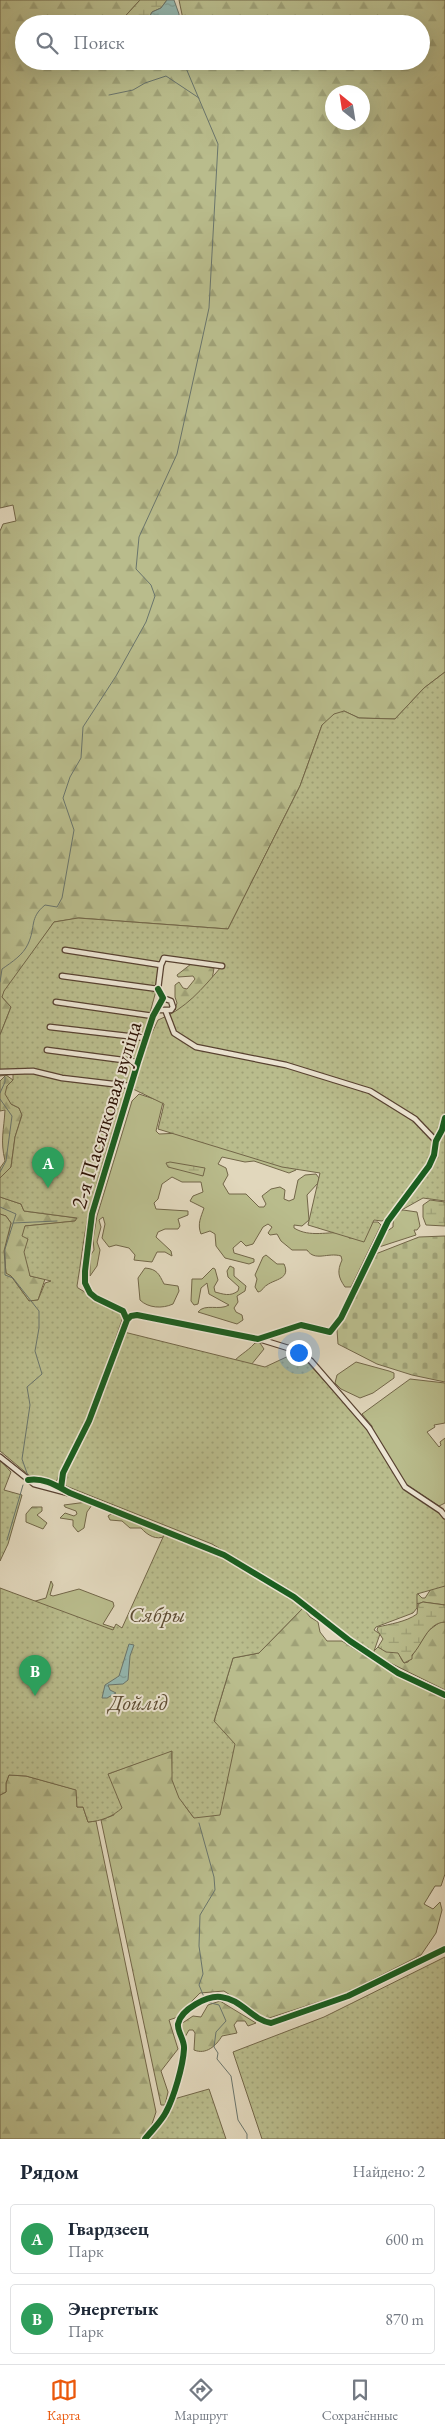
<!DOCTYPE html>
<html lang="ru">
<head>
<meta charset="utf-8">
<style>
  :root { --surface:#fff; --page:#f2f2f3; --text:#1f2937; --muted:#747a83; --line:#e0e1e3; --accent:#ea580c }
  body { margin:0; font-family:"EB Garamond",serif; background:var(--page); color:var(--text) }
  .compass { position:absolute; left:325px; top:85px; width:45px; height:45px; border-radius:50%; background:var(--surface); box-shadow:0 5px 20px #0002; rotate:330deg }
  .you { position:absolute; left:298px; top:1352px; width:18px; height:18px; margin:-12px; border:4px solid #fff; border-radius:50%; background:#1a73e8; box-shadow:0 0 0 8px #1a73e833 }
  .badge { display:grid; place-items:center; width:32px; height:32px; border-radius:50%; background:var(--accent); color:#fff; font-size:16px; font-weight:700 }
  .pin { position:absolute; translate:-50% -41px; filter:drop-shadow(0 1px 2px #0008) }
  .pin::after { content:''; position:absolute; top:26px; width:18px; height:15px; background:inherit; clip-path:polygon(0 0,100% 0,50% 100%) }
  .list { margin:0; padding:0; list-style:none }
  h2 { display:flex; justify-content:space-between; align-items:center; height:65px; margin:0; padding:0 20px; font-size:21px }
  h2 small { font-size:16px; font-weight:400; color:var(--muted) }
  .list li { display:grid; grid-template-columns:32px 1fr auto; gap:15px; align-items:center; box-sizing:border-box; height:70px; margin:0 10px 10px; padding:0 10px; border:1px solid var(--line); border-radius:5px }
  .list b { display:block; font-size:19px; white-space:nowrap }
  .list p { margin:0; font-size:16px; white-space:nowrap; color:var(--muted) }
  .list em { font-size:16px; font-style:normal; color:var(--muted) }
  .icon { flex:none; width:28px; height:28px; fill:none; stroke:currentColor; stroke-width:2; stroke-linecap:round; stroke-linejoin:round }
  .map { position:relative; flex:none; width:445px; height:2139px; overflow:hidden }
  .search { position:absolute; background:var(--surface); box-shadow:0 5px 20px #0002; left:15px; right:15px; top:15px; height:55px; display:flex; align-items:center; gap:12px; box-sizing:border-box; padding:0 18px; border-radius:28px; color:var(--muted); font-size:19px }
  .sheet { height:225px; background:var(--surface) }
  nav { display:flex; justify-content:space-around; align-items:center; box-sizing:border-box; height:70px; border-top:1px solid var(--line); background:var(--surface); font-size:14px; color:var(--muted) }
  nav a { display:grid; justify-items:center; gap:2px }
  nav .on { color:var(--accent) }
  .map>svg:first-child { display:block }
  .grass { fill:#b9bc8c; stroke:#726648 }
  .forest { fill:url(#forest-firs); stroke:#726648; fill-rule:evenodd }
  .wetland { fill:url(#wetland-marsh); stroke:#726648 }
  .cemetery { fill:url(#cemetery-stones); stroke:#726648 }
  .park { fill:url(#park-dots); stroke:#726648 }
  .water { fill:url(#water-ripples); stroke:#6a756c }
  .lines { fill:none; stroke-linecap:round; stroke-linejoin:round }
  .stream { stroke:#6a756c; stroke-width:1 }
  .minor-casing { stroke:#584231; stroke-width:7 }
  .minor { stroke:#ece5d3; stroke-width:4.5 }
  .cycleway-casing { stroke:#ece5d3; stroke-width:9 }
  .cycleway { stroke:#1b5e20; stroke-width:6 }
  .labels { text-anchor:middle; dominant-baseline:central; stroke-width:4; stroke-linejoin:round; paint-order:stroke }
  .street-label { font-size:22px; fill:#2b1003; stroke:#ece5d3 }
  .park-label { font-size:22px; font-style:italic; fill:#5d4c33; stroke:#ece5d3 }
</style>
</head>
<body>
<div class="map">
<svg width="445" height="2139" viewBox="0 0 445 2139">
  <defs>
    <pattern id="forest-firs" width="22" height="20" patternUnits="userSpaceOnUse" patternTransform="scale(1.25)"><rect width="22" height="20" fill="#b9bc8c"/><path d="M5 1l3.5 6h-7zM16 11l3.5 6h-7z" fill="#9fa177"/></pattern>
    <pattern id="wetland-marsh" width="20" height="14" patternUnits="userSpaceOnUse" patternTransform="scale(1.25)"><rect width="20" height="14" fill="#b9bc8c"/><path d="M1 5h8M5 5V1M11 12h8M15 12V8" fill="none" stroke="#9fa177"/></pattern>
    <pattern id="cemetery-stones" width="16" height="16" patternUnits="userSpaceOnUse" patternTransform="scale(1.25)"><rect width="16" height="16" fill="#b9bc8c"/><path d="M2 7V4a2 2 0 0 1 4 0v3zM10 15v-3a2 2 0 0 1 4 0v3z" fill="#9fa177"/></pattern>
    <pattern id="park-dots" width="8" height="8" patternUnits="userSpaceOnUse" patternTransform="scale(1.25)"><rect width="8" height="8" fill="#b9bc8c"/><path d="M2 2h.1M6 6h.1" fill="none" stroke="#9fa177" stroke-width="1.8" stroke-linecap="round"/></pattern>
    <pattern id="water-ripples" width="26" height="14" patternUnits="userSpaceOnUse" patternTransform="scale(1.25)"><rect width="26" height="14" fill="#94b9b2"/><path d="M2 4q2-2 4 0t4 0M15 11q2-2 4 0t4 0" fill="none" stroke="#809e97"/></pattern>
  </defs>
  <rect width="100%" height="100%" fill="#e1d7bc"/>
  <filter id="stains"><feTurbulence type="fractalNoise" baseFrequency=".004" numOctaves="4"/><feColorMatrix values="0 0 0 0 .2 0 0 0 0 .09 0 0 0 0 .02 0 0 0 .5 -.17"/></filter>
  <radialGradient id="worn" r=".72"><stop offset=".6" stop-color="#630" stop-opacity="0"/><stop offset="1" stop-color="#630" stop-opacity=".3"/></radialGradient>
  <path class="grass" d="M139,1094L163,1102L156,1131L159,1134L181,1133L296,1166V1170L289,1173L254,1161L245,1162L222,1157L218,1164L226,1168L228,1175L223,1184L229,1194H246L259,1207H264L266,1204L262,1196L271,1189L280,1187L285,1190L284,1199L289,1201L294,1199L298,1180L305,1175L316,1174L319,1178L318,1183L307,1195L309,1220L302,1226L294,1225V1228C310,1238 328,1231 346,1233L349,1238H363L373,1222H378L381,1225L351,1287H345C338,1277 337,1271 342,1260L341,1256C328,1252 315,1262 307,1250H292L281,1241L277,1234L270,1235L268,1233L272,1227L268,1224L263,1227L253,1244L246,1246L241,1241L233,1248L234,1253L254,1259V1262L249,1264L225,1258L216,1246L215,1234L210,1231L201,1234C197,1224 201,1217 204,1208L190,1201L193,1196L203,1192L201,1182H182L172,1177L162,1184L158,1199L154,1203L156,1209L188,1211V1215L178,1219L180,1226L178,1229H165L158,1232L156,1237L171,1251L172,1256L165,1252H157L152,1262L134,1260L135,1255L129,1248L116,1245L109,1247L102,1238L105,1224L103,1217L99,1220L101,1227L97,1242L100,1250L97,1266L90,1276V1256L94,1250L93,1239L97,1216L132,1101Z
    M403,1210L417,1212L420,1226L417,1230H414L416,1235L379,1247L386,1232L393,1227C393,1219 394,1213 403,1210Z
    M266,1255L277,1264H284C291,1279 275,1279 267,1285C262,1288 263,1291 258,1292L255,1287L257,1279L255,1275L263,1257Z
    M230,1266L234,1268V1276L246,1286L245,1291L237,1296L238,1302L234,1308L236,1312L242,1315L243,1320L237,1324L198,1312C205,1303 219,1311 229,1305L209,1294L207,1283L201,1288L198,1304L194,1305L191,1301L192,1279H202L213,1268L215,1269L218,1280L214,1287L215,1292C223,1294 230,1297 238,1291L239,1287L228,1277L227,1271Z
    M145,1268C157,1269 159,1274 164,1284L178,1286L179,1291L173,1304C162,1309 148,1308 140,1300L138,1278Z
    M255,1343H260L264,1349L251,1365L230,1366C238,1355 246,1353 255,1343Z
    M356,1362L389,1371L394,1373V1378L373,1393L360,1398L341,1389L335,1383L337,1375Z
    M410,1379L445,1383V1423L434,1425L435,1427L427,1432L439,1447L441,1445L440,1442L445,1438V1503L439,1506L404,1483L372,1429V1426L362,1414Z
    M87,1502L92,1505L87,1512L84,1528L78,1532L73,1526V1520L60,1518L65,1513L74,1516L77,1514L76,1511L65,1507L64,1505Z
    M111,1514L159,1531L165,1536C157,1541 147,1535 141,1528H130L122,1521L110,1520L108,1516Z
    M51,1581L53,1585L50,1595L53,1596L79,1589L113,1602L114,1606L103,1624L115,1628L114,1632L32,1602L46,1598Z"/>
  <path class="forest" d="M0,0H140L118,24H24V61H421V24H184L179,0H445V672L424,688L395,719L359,718L344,711L322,725L300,786L228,929L79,918L54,922L2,997L11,1007L0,1035V531L3,524L16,521L13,505L0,508ZM332,92H362V122H332Z
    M191,964L214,968L212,980L180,1014L175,1009L177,1003L175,997V985L179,982L183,988L187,989L195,979L193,976L178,977L177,975Z
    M6,1075L13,1080L7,1086L11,1104L19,1108L22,1115L15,1137L11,1167L0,1178V1168L5,1161C0,1140 4,1130 5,1110L0,1111V1081Z
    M0,1197L21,1204L24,1211L77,1218L76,1221L25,1226L28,1239L30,1276L45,1279L38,1300L29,1301L11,1276L6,1274L4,1251L11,1223L6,1216L0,1214Z
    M32,1507H42V1511L37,1515L47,1523L43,1529L26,1522V1514Z
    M445,1584V1605L423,1602L418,1604L416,1602V1592L422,1598H425L431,1589Z
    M303,1608L310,1617L318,1622L320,1632L327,1641H342L395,1675L445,1698V1874L441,1886H435L424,1904L433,1909L440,1902L442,1910L436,1933L421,1955L346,1993L266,2019L224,1991L200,1993L175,2018L169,2020L178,2049L161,2071L168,2092L165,2105H161L101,1820L114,1815L108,1774L172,1750C172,1784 173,1791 194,1818L214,1721L233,1658L259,1653Z
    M440,1622H445V1690L372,1654L369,1648L375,1650L378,1647C384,1651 395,1651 398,1652C400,1655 401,1660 404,1663L408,1662L428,1631Z
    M9,1775L26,1776L77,1790V1807H83L88,1822L96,1821L156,2112L147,2139H0V1795L6,1792V1783Z
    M220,2001L256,2023L248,2026L245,2021H237L234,2025L237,2033L222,2036C216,2046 206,2055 194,2050L195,2033L193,2030H189L185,2037L182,2035L181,2024L193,2016L201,2017L208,2005Z"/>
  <path class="wetland" d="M140,0H167L161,8L152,12L146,24H118Z
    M170,1162L205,1168L203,1176L168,1167L166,1163Z
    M430,1200L445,1202V1226L426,1225L423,1217V1205Z
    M423,1602L445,1605V1622C427,1623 423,1644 412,1655V1659L404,1663L398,1653L386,1652L378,1647L383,1639L377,1630L378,1627C390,1624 406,1622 417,1614L418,1604Z"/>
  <path class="cemetery" d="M445,1236V1382L412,1375L377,1364L338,1344L337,1330L373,1255L419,1237Z"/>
  <path class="park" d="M445,672V1201L423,1198L382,1221L374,1220L364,1242L308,1225L320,1173L282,1167L158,1129L164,1104L131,1088L141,1056L158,1020C186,1009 202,989 221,967L163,960C145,1048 109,1130 88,1217C83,1240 81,1263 77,1286L78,1288L119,1312L123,1317L87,1421L56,1482L30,1476L0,1451V1214L6,1216L11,1223L4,1251L6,1273L11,1276L29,1301L38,1300L45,1283L51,1281L30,1276L24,1252L28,1239L22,1236L25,1226L75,1221L77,1218L24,1211L21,1204L0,1197V1178L11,1167L15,1137L22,1115L19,1108L11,1104L5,1094L7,1086L13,1080V1074L0,1076V1035L11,1007L2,997L4,991L54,922L78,918L228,929L300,786L322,725L334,714L344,711L359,718L395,719L424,688Z
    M124,1332L265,1367L295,1353L308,1363L368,1429L404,1487L441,1511L445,1517V1586L417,1594V1608L413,1613L376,1627L374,1630L380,1634L373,1654L289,1590L212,1544L66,1486C61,1476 70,1463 75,1454C95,1415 109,1373 124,1332Z
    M0,1460L11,1472L4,1490L22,1495L8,1544L0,1561Z
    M164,1535C214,1551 263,1574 303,1608L259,1653L233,1658L214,1721L235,1744L220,1815L194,1818L179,1798L172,1780V1751L108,1774L122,1808C112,1817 101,1821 88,1822L83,1807H77L76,1790L26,1776L9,1775L6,1783V1792L0,1795V1588L113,1630L116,1624L122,1628Z
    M445,1957V2139H262L233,2052L324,2017Z
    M209,2089L226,2139H148L169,2112L174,2099Z"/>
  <path class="water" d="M167,0H174L179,14V24H146L152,12L161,8Z
    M129,1644L134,1645L130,1656L128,1680L123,1684L108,1685L110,1690L116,1693L107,1698H102L105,1685L119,1676Z"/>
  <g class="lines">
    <path class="stream" d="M109,95L133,90L145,83L166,76L199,98
      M0,982L2,969C12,962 23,955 28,944C36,927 29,918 45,905L57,907L62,898L74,830L63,798L70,777L81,758L83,727L116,676L146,622L155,596L151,585L136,569L139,537L177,454L209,308L218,144L183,61
      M0,1093L5,1082V1077
      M0,1099L12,1116L6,1161L0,1172
      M0,1207L16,1214L5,1249V1275L13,1278L39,1311V1328L35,1351L42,1374L27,1387L30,1405L22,1459L28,1476
      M13,1223L57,1221
      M7,1540L23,1485
      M199,1823L214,1877L215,1890L200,1915L199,1946L203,1974L199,1985L204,1997
      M207,2002L219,2005L226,2021L216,2032L214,2047L218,2053L217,2059L231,2076L238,2120L247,2134V2139"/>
    <defs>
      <path id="minor" d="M65,950L161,965L164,958L222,966
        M62,976L158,989
        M158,989L161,965
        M56,1002L153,1016
        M157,1010H171L173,1007L171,1001L163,998
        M166,1012L174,1033L196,1047L286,1065L370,1091L415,1119L436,1141
        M50,1027L145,1038
        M47,1050L138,1062
        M0,1072L33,1071L62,1078L130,1086
        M127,1320L131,1316L137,1315L258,1339L301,1325L330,1332L341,1318L388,1221L429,1166L434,1155L436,1141L442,1130L445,1118
        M259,1339L298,1351L311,1361L369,1428L405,1487L441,1511L445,1516
        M0,1457L34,1484L68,1493
        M28,1480C43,1477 57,1486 70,1493L224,1555L294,1597L350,1641L398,1673L445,1695
        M61,1488L63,1473L89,1421L127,1320L123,1311L96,1298L90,1293L85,1283V1271L92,1214L138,1062L153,1016L163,998L158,989
        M145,2139C152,2130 161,2122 166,2112C174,2097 183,2066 184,2049C185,2040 177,2032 178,2024C181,2009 208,1995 221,1997C241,1999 252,2020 271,2023L348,1996L445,1949"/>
    </defs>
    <use href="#minor" class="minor-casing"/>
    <use href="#minor" class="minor"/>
    <defs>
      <path id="cycleway" d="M127,1320L131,1316L137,1315L258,1339L301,1325L330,1332L341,1318L388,1221L429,1166L434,1155L436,1141L442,1130L445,1118
        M28,1480C43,1477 57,1486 70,1493L224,1555L294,1597L350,1641L398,1673L445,1695
        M61,1488L63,1473L89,1421L127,1320L123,1311L96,1298L90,1293L85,1283V1271L92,1214L138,1062L153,1016L163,998L158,989
        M145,2139C152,2130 161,2122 166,2112C174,2097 183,2066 184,2049C185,2040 177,2032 178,2024C181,2009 208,1995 221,1997C241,1999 252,2020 271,2023L348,1996L445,1949"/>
    </defs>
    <use href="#cycleway" class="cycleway-casing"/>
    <use href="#cycleway" class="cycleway"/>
  </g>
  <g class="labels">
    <g class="street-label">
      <text transform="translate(106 1115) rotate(-73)">2-я Пасялковая вуліца</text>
    </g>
    <g class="park-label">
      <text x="157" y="1614">Сябры</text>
      <text x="138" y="1702">Дойлід</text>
    </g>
  </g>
  <rect width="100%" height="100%" filter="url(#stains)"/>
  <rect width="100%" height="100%" fill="url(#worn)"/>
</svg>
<svg class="compass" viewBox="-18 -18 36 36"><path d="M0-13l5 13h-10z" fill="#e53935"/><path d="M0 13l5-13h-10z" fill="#747a83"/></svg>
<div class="you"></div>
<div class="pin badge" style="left:48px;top:1188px;background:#2e9e5b">A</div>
<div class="pin badge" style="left:35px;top:1696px;background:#2e9e5b">B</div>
<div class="search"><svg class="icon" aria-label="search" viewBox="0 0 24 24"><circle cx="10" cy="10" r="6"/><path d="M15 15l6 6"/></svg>Поиск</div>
</div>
<section class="sheet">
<h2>Рядом<small>Найдено: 2</small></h2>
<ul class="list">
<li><span class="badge" style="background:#2e9e5b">A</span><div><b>Гвардзеец</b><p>Парк</p></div><em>600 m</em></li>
<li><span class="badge" style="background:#2e9e5b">B</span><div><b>Энергетык</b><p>Парк</p></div><em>870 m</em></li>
</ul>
</section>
<nav>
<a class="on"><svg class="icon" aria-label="map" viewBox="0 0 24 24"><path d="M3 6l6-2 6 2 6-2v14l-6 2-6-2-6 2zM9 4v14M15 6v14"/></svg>Карта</a>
<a><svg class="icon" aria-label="directions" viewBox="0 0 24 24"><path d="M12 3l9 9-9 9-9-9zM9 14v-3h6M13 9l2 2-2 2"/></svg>Маршрут</a>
<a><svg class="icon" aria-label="saved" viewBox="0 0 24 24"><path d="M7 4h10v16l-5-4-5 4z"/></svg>Сохранённые</a>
</nav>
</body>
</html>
